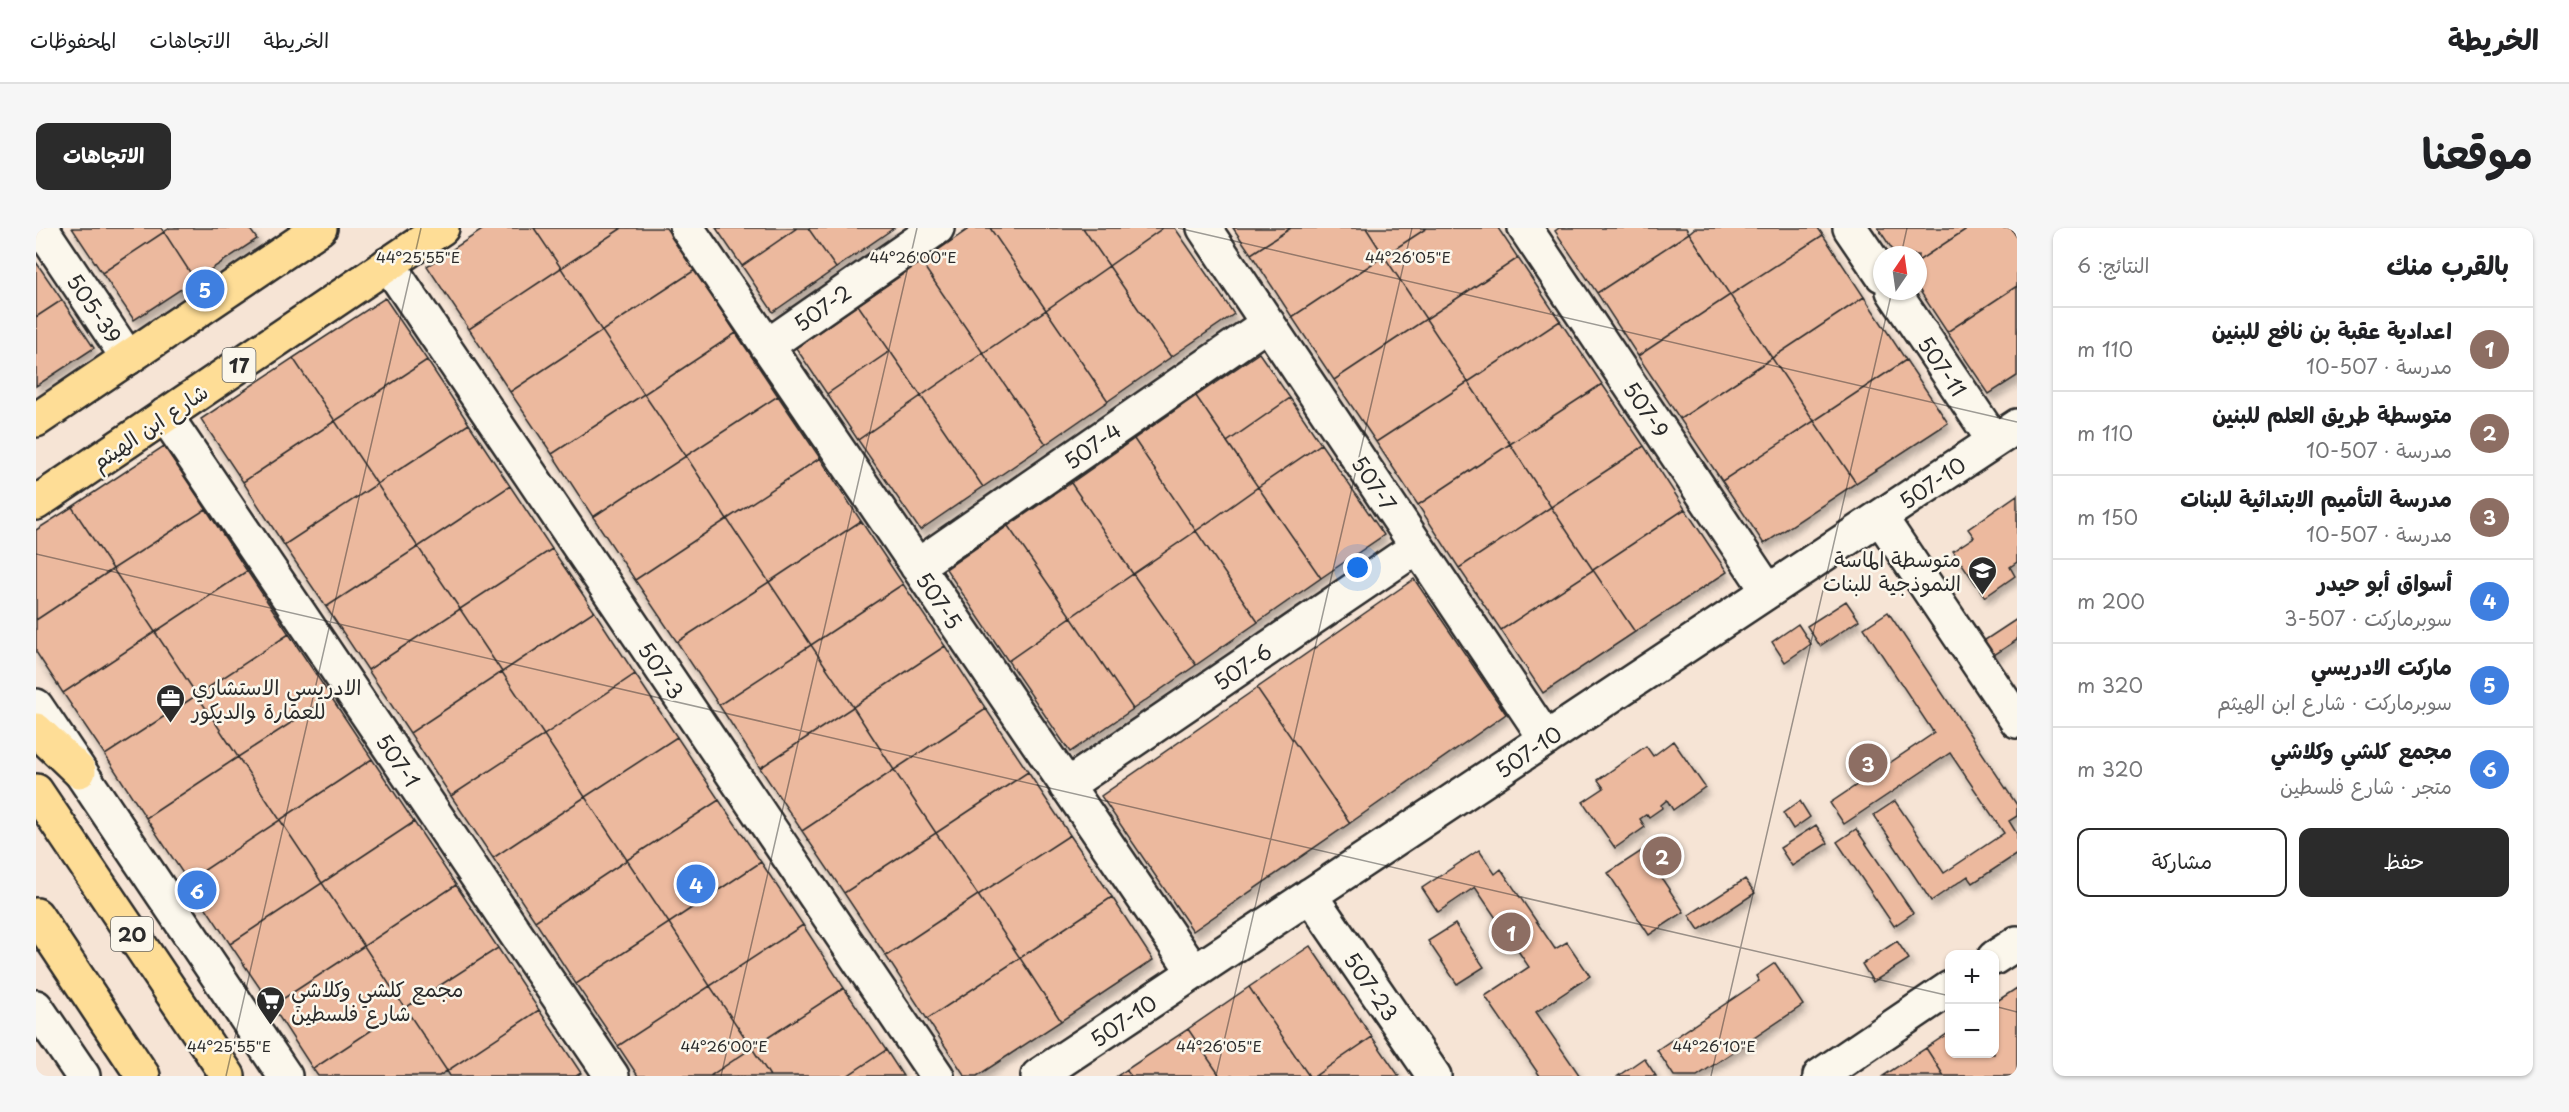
<!DOCTYPE html>
<html lang="ar">
<head>
<meta charset="utf-8">
<style>
  :root { --surface:#fff; --page:#f6f6f6; --text:#202124; --muted:#757577; --line:#e0e0e0; --accent:#2b2b2b }
  body { margin:0; font-family:"Playpen Sans","Playpen Sans Arabic",sans-serif; background:var(--page); color:var(--text); direction:rtl }
  .controls { position:absolute; right:18px; bottom:18px; display:grid; overflow:hidden; border-radius:12px; box-shadow:0 2px 4px #0004 }
  .controls button { width:54px; height:54px; display:grid; place-items:center; padding:0; border:0; border-bottom:2px solid var(--line); background:var(--surface); color:var(--text); font:30px sans-serif }
  .compass { position:absolute; left:1837px; top:18px; width:54px; height:54px; border-radius:50%; background:var(--surface); box-shadow:0 2px 4px #0004; rotate:13deg }
  .you { position:absolute; left:1322px; top:340px; width:21px; height:21px; margin:-15px; border:4px solid #fff; border-radius:50%; background:#1a73e8; box-shadow:0 0 0 9px #1a73e833 }
  .badge { display:grid; place-items:center; width:39px; height:39px; border-radius:50%; background:var(--accent); color:#fff; font-size:20px; font-weight:700 }
  .pin { position:absolute; translate:-50% -50%; border:3px solid #fff; box-shadow:0 2px 6px #0006 }
  .list { margin:0; padding:0; list-style:none }
  h2 { display:flex; justify-content:space-between; align-items:center; height:78px; margin:0; padding:0 24px; font-size:26px }
  h2 small { font-size:20px; font-weight:400; color:var(--muted) }
  .list li { display:grid; grid-template-columns:39px 1fr auto; gap:18px; align-items:center; box-sizing:border-box; height:84px; padding:0 24px; border-top:2px solid var(--line) }
  .list b { display:block; font-size:22px; white-space:nowrap }
  .list p { margin:0; font-size:20px; white-space:nowrap; color:var(--muted) }
  .list em { font-size:20px; font-style:normal; color:var(--muted) }
  .actions { display:flex; gap:12px; padding:18px 24px }
  .actions a { flex:1; padding:14px 0; border:2px solid var(--accent); border-radius:12px; text-align:center; font-size:21px; color:var(--accent) }
  .actions .main { background:var(--accent); color:#fff }
  .map { position:relative; flex:none; width:1981px; height:848px; overflow:hidden; direction:ltr; border-radius:12px }
  header { display:flex; align-items:center; gap:36px; box-sizing:border-box; height:84px; padding:0 30px; background:var(--surface); border-bottom:2px solid var(--line) }
  header strong { font-size:28px }
  nav { display:flex; gap:33px; margin-inline-start:auto; font-size:21px }
  .intro { display:flex; align-items:center; justify-content:space-between; box-sizing:border-box; height:144px; padding:0 36px }
  h1 { margin:0; font-size:42px }
  .button { padding:15px 27px; border-radius:12px; background:var(--accent); color:#fff; font-size:21px; font-weight:700 }
  main { display:flex; gap:36px; padding:0 36px }
  aside { flex:1; background:var(--surface); border-radius:12px; box-shadow:0 2px 4px #0004 }
  .map>svg:first-child { display:block }
  .building { fill:#ecb99e; stroke:#2b2b2b; stroke-width:1.5; filter:url(#shadow) }
  .lines { fill:none; stroke-linecap:round; stroke-linejoin:round }
  .minor-casing { stroke:#2b2b2b; stroke-width:38 }
  .major-casing { stroke:#2b2b2b; stroke-width:38 }
  .minor { stroke:#fbf7ec; stroke-width:33 }
  .major { stroke:#fedd96; stroke-width:33 }
  .ticks { fill:none; stroke:#2b2b2b; stroke-width:1.5; stroke-opacity:0.45 }
  .labels { text-anchor:middle; dominant-baseline:central; stroke-width:5; stroke-linejoin:round; paint-order:stroke }
  .shield { fill:#fbf7ec; stroke:#696865; stroke-width:1.5 }
  .shield-label { font-size:20px; font-weight:bold; fill:#2b2b2b }
  .street-label { font-size:21px; fill:#2b2b2b; stroke:#fbf7ec }
  .poi-label { font-size:21px; fill:#2b2b2b; stroke:#fbf7ec; text-anchor:start }
  .ticks-label { font-size:15px; text-anchor:middle; fill:#2b2b2b; stroke:#fbf7ec; stroke-width:5; stroke-linejoin:round; paint-order:stroke }
</style>
</head>
<body>
<header>
<strong>الخريطة</strong>
<nav><a>الخريطة</a><a>الاتجاهات</a><a>المحفوظات</a></nav>
</header>
<div class="intro"><h1>موقعنا</h1><a class="button">الاتجاهات</a></div>
<main>
<aside>
<h2>بالقرب منك<small>النتائج: 6</small></h2>
<ul class="list">
<li><span class="badge" style="background:#8d6e63">1</span><div><b>اعدادية عقبة بن نافع للبنين</b><p>مدرسة · 507-10</p></div><em>110 m</em></li>
<li><span class="badge" style="background:#8d6e63">2</span><div><b>متوسطة طريق العلم للبنين</b><p>مدرسة · 507-10</p></div><em>110 m</em></li>
<li><span class="badge" style="background:#8d6e63">3</span><div><b>مدرسة التأميم الابتدائية للبنات</b><p>مدرسة · 507-10</p></div><em>150 m</em></li>
<li><span class="badge" style="background:#3f7fe0">4</span><div><b>أسواق أبو حيدر</b><p>سوبرماركت · 507-3</p></div><em>200 m</em></li>
<li><span class="badge" style="background:#3f7fe0">5</span><div><b>ماركت الادريسي</b><p>سوبرماركت · شارع ابن الهيثم</p></div><em>320 m</em></li>
<li><span class="badge" style="background:#3f7fe0">6</span><div><b>مجمع كلشي وكلاشي</b><p>متجر · شارع فلسطين</p></div><em>320 m</em></li>
</ul>
<div class="actions"><a class="main">حفظ</a><a>مشاركة</a></div>
</aside>
<div class="map">
<svg width="1981" height="848" viewBox="0 0 1981 848">
  <defs>
    <filter id="shadow"><feDropShadow dx="3.5" dy="6" stdDeviation="3" flood-color="#0004"/></filter>
  </defs>
  <rect width="100%" height="100%" fill="#f6e4d5"/>
  <filter id="ink" filterUnits="userSpaceOnUse"><feTurbulence type="fractalNoise" baseFrequency=".0167" numOctaves="2"/><feDisplacementMap in="SourceGraphic" scale="12" xChannelSelector="R" yChannelSelector="G"/><feConvolveMatrix kernelMatrix="1 2 1 2 8 2 1 2 1" color-interpolation-filters="sRGB"/></filter>
  <g filter="url(#ink)">
    <path class="building" d="M36,0H125L128,4L66,45Z
      M134,0H213L221,11L159,52L128,4Z
      M449,0H498L525,40L433,101L391,38Z
      M498,0H586L525,40Z
      M586,0H630L659,42L566,103L525,40Z
      M680,0H761L706,38Z
      M761,0H772L800,40L737,84L706,38Z
      M772,0H858L800,40Z
      M934,0H954L1010,82L947,125L885,34Z
      M954,0H1047L1073,38L1010,82Z
      M1047,0H1127L1073,38Z
      M1127,0H1139L1198,86L1135,129L1073,38Z
      M1197,0H1255L1215,26Z
      M1255,0H1330L1348,28L1256,89L1215,26Z
      M1330,0H1391L1348,28Z
      M1391,0H1462L1482,30L1390,91L1348,28Z
      M1523,0H1650L1653,5L1561,65L1519,3Z
      M1659,0H1782L1787,7L1694,67L1653,5Z
      M1842,0H1932L1882,33V27H1860Z
      M1932,0H1975L1981,9V58L1911,104L1882,60V33Z
      M128,4L159,52L98,92L66,45Z
      M1653,5L1694,67L1602,128L1561,65Z
      M1787,7L1828,69L1736,130L1694,67Z
      M1348,28L1390,91L1298,152L1256,89Z
      M1482,30L1524,93L1432,154L1390,91Z
      M0,34L26,72L0,89Z
      M885,34L947,125L885,168L822,77Z
      M1073,38L1135,129L1072,173L1010,82Z
      M525,40L566,103L474,164L433,101Z
      M659,42L700,105L608,166L566,103Z
      M1981,58V148L1953,166L1911,104Z
      M1694,67L1736,130L1644,191L1602,128Z
      M1828,69L1870,132L1778,193L1736,130Z
      M349,70L391,132L299,193L257,130Z
      M26,72L58,120L0,158V89Z
      M822,77L854,123L791,166L760,120Z
      M1010,82L1072,173L1010,216L947,125Z
      M1390,91L1432,154L1340,214L1298,152Z
      M1524,93L1566,156L1474,216L1432,154Z
      M566,103L608,166L516,226L474,164Z
      M700,105L742,168L650,228L608,166Z
      M854,123L885,168L822,212L791,166Z
      M947,125L1010,216L947,259L885,168Z
      M1223,125L1254,170L1191,214L1160,168Z
      M257,130L299,193L207,254L165,191Z
      M1736,130L1778,193L1686,253L1644,191Z
      M391,132L433,196L341,256L299,193Z
      M1870,132L1912,195L1820,255L1778,193Z
      M1432,154L1474,216L1382,277L1340,214Z
      M1566,156L1608,218L1515,279L1474,216Z
      M608,166L650,228L557,289L516,226Z
      M742,168L784,230L691,291L650,228Z
      M885,168L947,259L884,302L822,212Z
      M1160,168L1222,259L1160,303L1098,211Z
      M1254,170L1285,216L1222,259L1191,214Z
      M299,193L341,256L248,317L207,254Z
      M1778,193L1820,255L1728,316L1686,253Z
      M433,196L474,258L382,319L341,256Z
      M1098,211L1160,303L1097,346L1035,255Z
      M1285,216L1348,307L1285,350L1222,259Z
      M1474,216L1515,279L1423,340L1382,277Z
      M128,218L170,281L77,341L36,279Z
      M1608,218L1649,281L1557,342L1515,279Z
      M650,228L691,291L599,352L557,289Z
      M784,230L825,293L733,354L691,291Z
      M1035,255L1097,346L1035,389L972,298Z
      M341,256L382,319L290,379L248,317Z
      M474,258L516,321L424,381L382,319Z
      M1222,259L1285,350L1222,394L1160,303Z
      M1981,267V334L1974,339L1979,348L1949,369L1917,323L1938,309L1932,301Z
      M36,279L77,341L0,392V302Z
      M1515,279L1557,342L1465,402L1423,340Z
      M170,281L211,343L119,404L77,341Z
      M1649,281L1691,344L1599,404L1557,342Z
      M691,291L733,354L641,414L599,352Z
      M825,293L867,356L775,417L733,354Z
      M972,298L1035,389L972,433L910,341Z
      M1160,303L1222,394L1160,437L1097,346Z
      M382,319L424,381L332,442L290,379Z
      M516,321L558,383L466,444L424,381Z
      M77,341L119,404L27,465L0,424V392Z
      M1557,342L1599,404L1507,465L1465,402Z
      M211,343L253,406L161,467L119,404Z
      M1097,346L1160,437L1097,481L1035,389Z
      M1378,351L1470,486L1314,595L1221,460Z
      M733,354L775,417L683,477L641,414Z
      M867,356L909,418L817,479L775,417Z
      M1810,373L1823,392L1784,418L1771,398Z
      M424,381L466,444L374,505L332,442Z
      M558,383L599,446L508,507L466,444Z
      M1852,384L1981,577V588L1973,593L1981,606V626L1937,655L1932,648L1895,673L1838,587L1859,573L1908,645L1968,605L1914,525L1808,596L1794,575L1898,505L1828,400Z
      M1035,389L1097,481L1034,524L972,433Z
      M1981,391V412L1955,429L1946,414Z
      M1762,396L1775,416L1749,434L1736,414Z
      M119,404L161,467L69,527L27,465Z
      M253,406L295,469L202,529L161,467Z
      M775,417L817,479L724,540L683,477Z
      M909,418L950,481L858,542L817,479Z
      M466,444L508,507L415,568L374,505Z
      M599,446L641,509L549,569L508,507Z
      M1221,460L1314,595L1157,703L1065,568Z
      M161,467L202,529L110,590L69,527Z
      M295,469L336,531L244,592L202,529Z
      M817,479L858,542L766,603L724,540Z
      M950,481L992,544L900,605L858,542Z
      M508,507L549,569L457,630L415,568Z
      M641,509L683,572L591,632L549,569Z
      M1637,513L1669,559L1637,582L1631,572L1625,577L1626,580L1613,589L1611,586L1604,591L1609,599L1579,620L1547,574L1568,560L1562,552L1610,518L1617,528Z
      M202,529L244,592L152,653L110,590Z
      M336,531L378,594L286,655L244,592Z
      M858,542L900,605L808,665L766,603Z
      M992,544L1034,607L942,667L900,605Z
      M549,569L591,632L499,693L457,630Z
      M683,572L725,634L633,695L591,632Z
      M1764,573L1774,589L1757,601L1747,585Z
      M244,592L286,655L194,716L152,653Z
      M378,594L420,657L328,718L286,655Z
      M1780,597L1792,615L1756,638L1744,620Z
      M1820,601L1877,685L1858,698L1801,614Z
      M900,605L942,667L850,728L808,665Z
      M1034,607L1076,669L984,730L942,667Z
      M1443,622L1459,646L1465,641L1519,721L1531,714L1554,748L1500,784L1544,848H1504L1449,768L1493,739L1439,659L1402,684L1386,660Z
      M1607,622L1648,684L1613,707L1572,645Z
      M591,632L633,695L540,756L499,693Z
      M725,634L767,697L674,758L633,695Z
      M1709,651L1719,665L1663,702L1653,687Z
      M286,655L328,718L236,778L194,716Z
      M420,657L462,720L369,780L328,718Z
      M942,667L984,730L891,791L850,728Z
      M1076,669L1117,732L1025,793L984,730Z
      M633,695L674,758L582,818L540,756Z
      M1419,696L1448,739L1421,756L1392,713Z
      M767,697L808,760L716,820L674,758Z
      M1861,713L1873,731L1837,754L1826,736Z
      M328,718L369,780L277,841L236,778Z
      M1274,718L1336,809L1279,848H1273L1213,759Z
      M462,720L503,782L411,843L369,780Z
      M984,730L1025,793L941,848H929L891,791Z
      M1739,735L1767,777L1661,848H1638L1621,822L1723,753L1720,748Z
      M674,758L716,820L674,848H602L582,818Z
      M1213,759L1273,848H1184L1152,801Z
      M808,760L850,822L811,848H734L716,820Z
      M1981,760V848H1908L1890,820L1914,804V826H1958V775Z
      M369,780L411,843L403,848H282L277,841Z
      M503,782L545,845L540,848H414L411,843Z
      M1152,801L1184,848H1095L1090,842Z
      M1336,809L1363,848H1279Z
      M716,820L734,848H674Z
      M1890,820L1908,848H1847Z
      M850,822L867,848H811Z
      M1608,830L1620,848H1582Z
      M1090,842L1095,848H1081Z"/>
    <g class="lines">
      <defs>
        <path id="minor" d="M5,0L92,130
          M651,0L1158,744
          M1168,0L1510,511
          M1489,0L1732,363
          M1814,0L1846,47
          M352,36L901,848
          M1857,63L1958,213
          M731,118L901,0
          M129,187L576,848
          M1844,289L1981,493
          M881,338L1232,95
          M0,478L249,848
          M1030,558L1381,319
          M1274,667L1398,848
          M1958,730L1981,715
          M0,779L47,848
          M1002,848L1981,198
          M1784,848L1914,760"/>
        <path id="major" d="M0,192L284,0
          M0,275L406,0
          M0,502L43,543
          M0,563L192,848
          M0,687L107,848"/>
      </defs>
      <use href="#minor" class="minor-casing"/>
      <use href="#major" class="major-casing"/>
      <use href="#minor" class="minor"/>
      <use href="#major" class="major"/>
    </g>
  </g>
  <path class="ticks" d="M1142,0L1981,194M1865,27L1871,0M0,326L1914,768M1958,778L1981,784M190,848L385,0M685,848L881,0M1180,848L1376,0M1675,848L1856,63"/>
  <defs>
    <symbol id="school-pin" viewBox="-11 -11 22 30"><path d="M0 17L-7.5 6A9.5 9.5 0 1 1 7.5 6Z" fill="#2b2b2b" stroke="#fbf7ec"/><path d="M0-5L7-2L0 1L-7-2ZM-4 1L0 2.5L4 1V4Q0 6-4 4Z" fill="#fff"/></symbol>
    <symbol id="office-pin" viewBox="-11 -11 22 30"><path d="M0 17L-7.5 6A9.5 9.5 0 1 1 7.5 6Z" fill="#2b2b2b" stroke="#fbf7ec"/><path d="M-6-3h4V-5.5h4V-3h4V5H-6ZM-1-4.5V-3h2v-1.5ZM-6 0V1H6V0Z" fill="#fff"/></symbol>
    <symbol id="supermarket-pin" viewBox="-11 -11 22 30"><path d="M0 17L-7.5 6A9.5 9.5 0 1 1 7.5 6Z" fill="#2b2b2b" stroke="#fbf7ec"/><path d="M-6-5.5h2.5l.6 2H6L4.5 2H-2.5L-4.4-4H-6ZM-1.5 3.2a1.3 1.3 0 1 0 .1 0ZM3 3.2a1.3 1.3 0 1 0 .1 0Z" fill="#fff"/></symbol>
  </defs>
  <g fill-rule="evenodd">
    <use href="#school-pin" x="1930" y="326" width="33" height="45"/>
    <use href="#office-pin" x="118" y="454" width="33" height="45"/>
    <use href="#supermarket-pin" x="218" y="756" width="33" height="45"/>
  </g>
  <g class="labels">
    <g class="shield">
      <rect x="186.5" y="120" width="33" height="34" rx="4.5"/>
      <rect x="75" y="689" width="42" height="34" rx="4.5"/>
    </g>
    <g class="shield-label">
      <text x="203" y="137">17</text>
      <text x="96" y="706">20</text>
    </g>
    <g class="street-label">
      <text transform="translate(786 79) rotate(-35)">507-2</text>
      <text transform="translate(59 80) rotate(56)">505-39</text>
      <text transform="translate(1907 138) rotate(56)">507-11</text>
      <text transform="translate(1611 181) rotate(56)">507-9</text>
      <text transform="translate(113 198) rotate(-34)">شارع ابن الهيثم</text>
      <text transform="translate(1056 217) rotate(-35)">507-4</text>
      <text transform="translate(1896 254) rotate(-34)">507-10</text>
      <text transform="translate(1339 255) rotate(56)">507-7</text>
      <text transform="translate(904 372) rotate(56)">507-5</text>
      <text transform="translate(1206 438) rotate(-34)">507-6</text>
      <text transform="translate(626 442) rotate(56)">507-3</text>
      <text transform="translate(1492 523) rotate(-34)">507-10</text>
      <text transform="translate(363 532) rotate(56)">507-1</text>
      <text transform="translate(1336 758) rotate(56)">507-23</text>
      <text transform="translate(1087 792) rotate(-34)">507-10</text>
    </g>
    <g class="poi-label">
      <text x="1925" y="330" text-anchor="end">متوسطة الماسة<tspan x="1925" dy="24">النموذجية للبنات</tspan></text>
      <text x="156" y="458">الادريسي الاستشاري<tspan x="156" dy="24">للعمارة والديكور</tspan></text>
      <text x="255" y="760">مجمع كلشي وكلاشي<tspan x="255" dy="24">شارع فلسطين</tspan></text>
    </g>
  </g>
  <g class="ticks-label">
    <text x="382" y="35">44°25'55"E</text>
    <text x="877" y="35">44°26'00"E</text>
    <text x="1372" y="35">44°26'05"E</text>
    <text x="193" y="824">44°25'55"E</text>
    <text x="688" y="824">44°26'00"E</text>
    <text x="1183" y="824">44°26'05"E</text>
    <text x="1678" y="824">44°26'10"E</text>
  </g>
</svg>
<div class="controls">
<button>+</button>
<button>−</button>
</div>
<svg class="compass" viewBox="-18 -18 36 36"><path d="M0-13l5 13h-10z" fill="#e53935"/><path d="M0 13l5-13h-10z" fill="#757577"/></svg>
<div class="you"></div>
<div class="pin badge" style="left:1475px;top:704px;background:#8d6e63">1</div>
<div class="pin badge" style="left:1626px;top:628px;background:#8d6e63">2</div>
<div class="pin badge" style="left:1832px;top:535px;background:#8d6e63">3</div>
<div class="pin badge" style="left:660px;top:656px;background:#3f7fe0">4</div>
<div class="pin badge" style="left:169px;top:61px;background:#3f7fe0">5</div>
<div class="pin badge" style="left:161px;top:662px;background:#3f7fe0">6</div>
</div>
</main>
</body>
</html>
